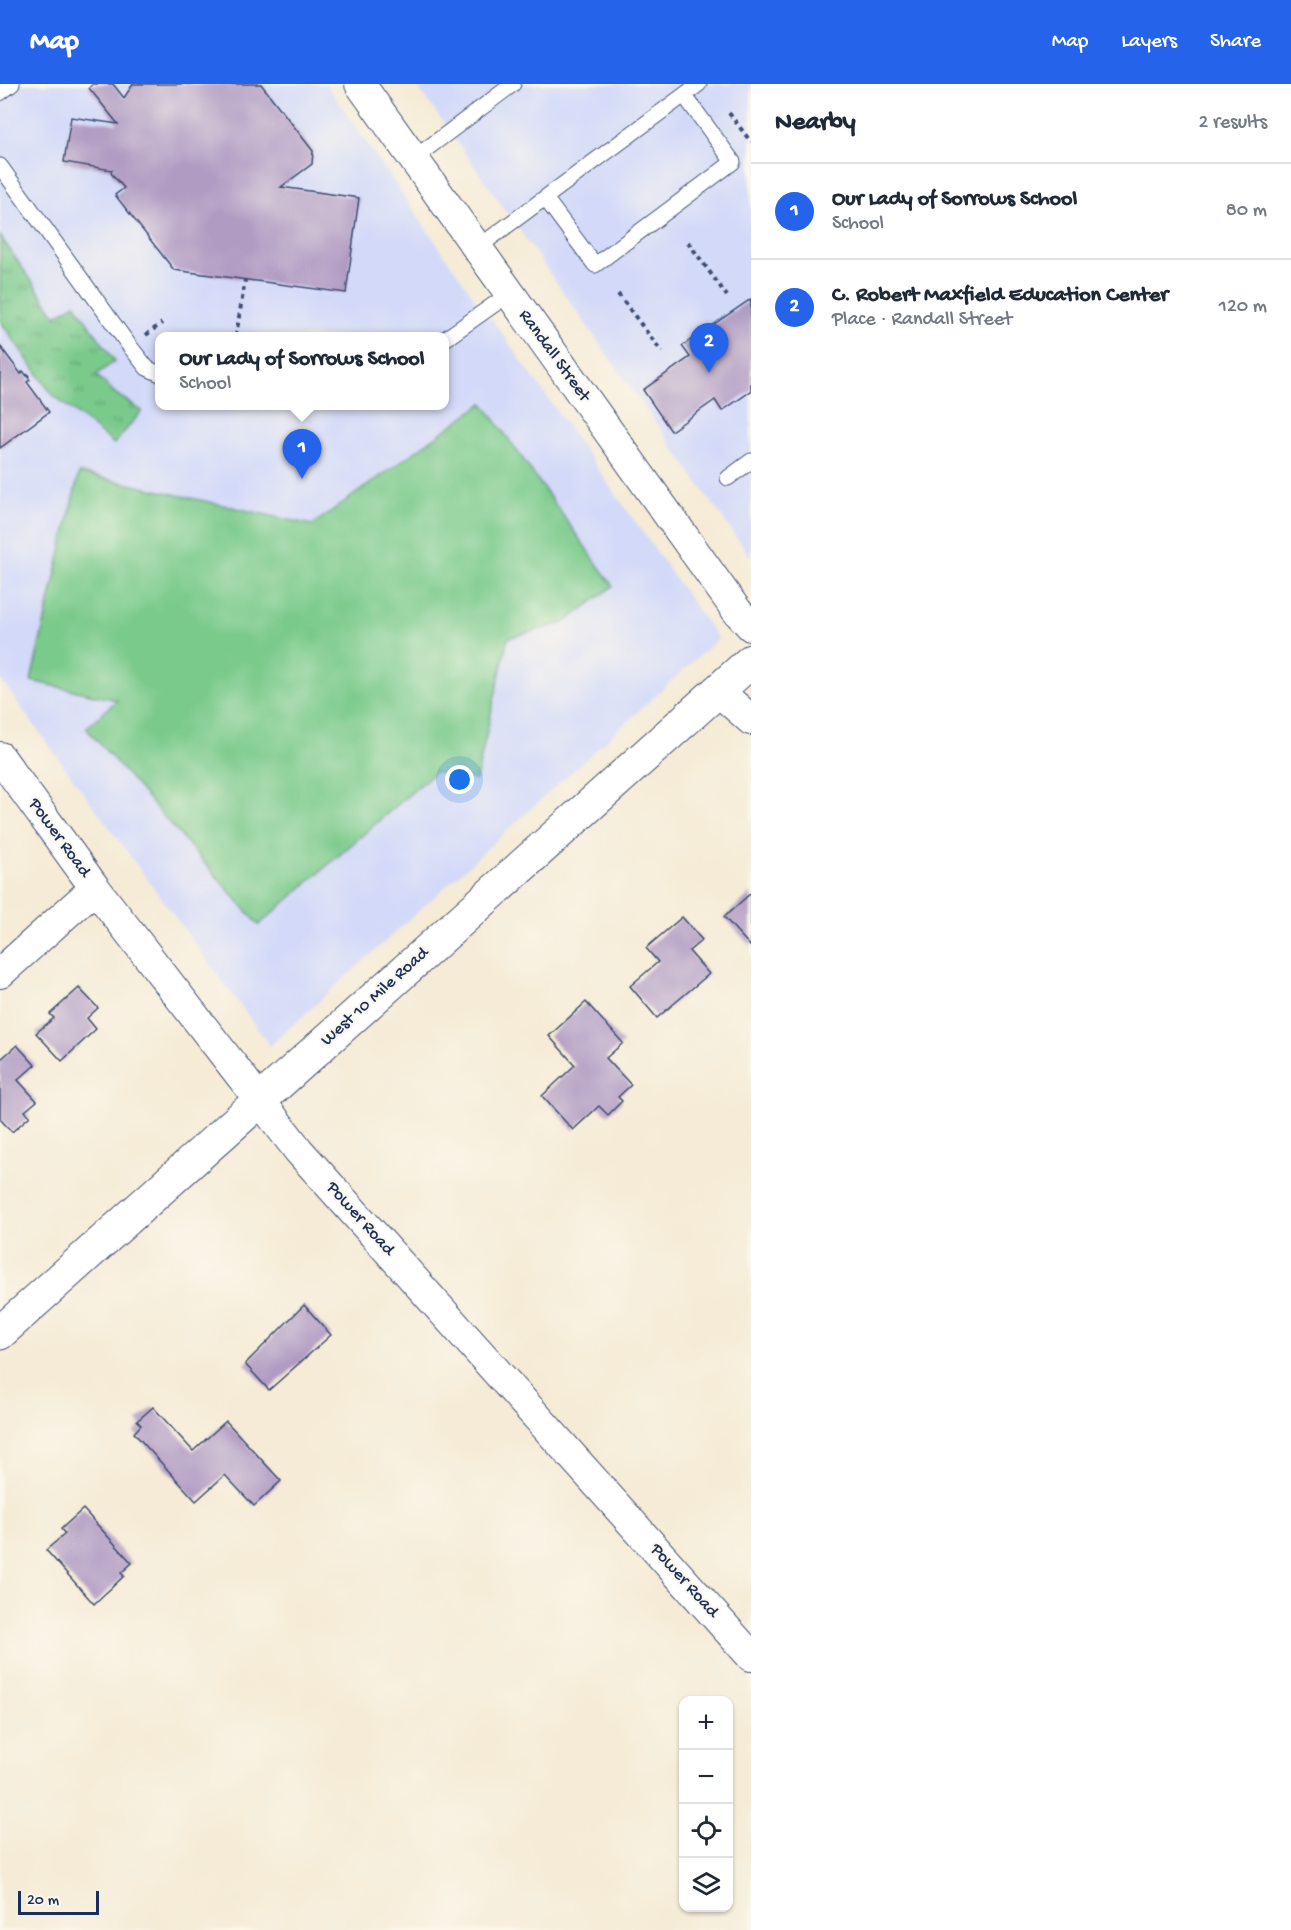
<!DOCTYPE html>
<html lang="en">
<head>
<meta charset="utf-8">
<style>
  :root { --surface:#fff; --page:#f2f2f3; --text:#1f2937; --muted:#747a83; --line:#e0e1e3; --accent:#2563eb }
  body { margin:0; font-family:"Gochi Hand",sans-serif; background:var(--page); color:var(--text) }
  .controls { position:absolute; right:18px; bottom:18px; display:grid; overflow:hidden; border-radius:12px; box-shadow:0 2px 4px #0004 }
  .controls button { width:54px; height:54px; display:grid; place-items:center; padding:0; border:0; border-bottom:2px solid var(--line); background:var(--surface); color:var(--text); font:30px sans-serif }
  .scale { position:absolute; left:18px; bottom:15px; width:81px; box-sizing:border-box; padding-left:6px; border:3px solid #1b2f5e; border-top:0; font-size:16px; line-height:21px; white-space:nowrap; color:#1b2f5e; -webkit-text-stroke:4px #fbf7ec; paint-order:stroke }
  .you { position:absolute; left:460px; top:696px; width:21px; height:21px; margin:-15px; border:4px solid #fff; border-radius:50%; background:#1a73e8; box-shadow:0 0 0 9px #1a73e833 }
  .badge { display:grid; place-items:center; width:39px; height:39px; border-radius:50%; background:var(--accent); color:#fff; font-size:20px; font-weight:700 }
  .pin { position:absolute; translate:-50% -50px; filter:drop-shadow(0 2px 3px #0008) }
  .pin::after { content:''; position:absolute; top:32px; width:21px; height:18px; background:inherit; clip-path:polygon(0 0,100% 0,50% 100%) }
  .popup { position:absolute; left:155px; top:248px; width:294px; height:78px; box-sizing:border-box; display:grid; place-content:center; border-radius:12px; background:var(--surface); filter:drop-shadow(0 2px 4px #0005); font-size:20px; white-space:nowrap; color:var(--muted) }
  .popup b { font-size:22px; color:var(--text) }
  .popup::after { content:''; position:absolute; left:50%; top:100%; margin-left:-12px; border:12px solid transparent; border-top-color:var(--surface) }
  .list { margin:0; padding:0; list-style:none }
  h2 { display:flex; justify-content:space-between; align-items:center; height:78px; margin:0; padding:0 24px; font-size:26px }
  h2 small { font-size:20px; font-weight:400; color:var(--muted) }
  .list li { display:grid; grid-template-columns:39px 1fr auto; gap:18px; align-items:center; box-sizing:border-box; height:96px; padding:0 24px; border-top:2px solid var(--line) }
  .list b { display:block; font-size:22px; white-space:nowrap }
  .list p { margin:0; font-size:20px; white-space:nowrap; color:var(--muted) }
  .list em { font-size:20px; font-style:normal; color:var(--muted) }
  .icon { flex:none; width:33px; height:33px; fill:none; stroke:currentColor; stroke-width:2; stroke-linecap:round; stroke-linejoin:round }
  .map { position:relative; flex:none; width:751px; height:1846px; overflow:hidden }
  header { display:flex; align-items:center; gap:36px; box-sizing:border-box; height:84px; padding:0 30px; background:var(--accent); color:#fff }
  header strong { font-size:28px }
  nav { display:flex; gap:33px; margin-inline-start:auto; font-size:21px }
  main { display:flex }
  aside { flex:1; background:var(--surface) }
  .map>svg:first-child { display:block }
  .built { fill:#d2d9f9; fill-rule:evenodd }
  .green { fill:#7aca8b; stroke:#4a7c74; stroke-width:1.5 }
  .park { fill:url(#park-tufts); stroke:#4a7c74; stroke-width:1.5 }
  .building { fill:#b09bc3 }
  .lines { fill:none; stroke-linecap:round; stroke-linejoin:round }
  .service-casing { stroke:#3c4b70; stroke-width:17 }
  .minor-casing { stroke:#3c4b70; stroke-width:32 }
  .tertiary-casing { stroke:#3c4b70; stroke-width:35 }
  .path { stroke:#3c4b70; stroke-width:4; stroke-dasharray:4.5 4.5; stroke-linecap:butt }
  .service { stroke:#fff; stroke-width:15 }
  .minor { stroke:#fff; stroke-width:30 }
  .tertiary { stroke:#fff; stroke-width:33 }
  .labels { text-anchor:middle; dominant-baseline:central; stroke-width:4.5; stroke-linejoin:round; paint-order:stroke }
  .street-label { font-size:18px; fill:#1b2f5e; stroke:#fbf7ec }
</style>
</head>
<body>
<header>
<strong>Map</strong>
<nav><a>Map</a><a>Layers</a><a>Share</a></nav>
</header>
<main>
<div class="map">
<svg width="751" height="1846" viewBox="0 0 751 1846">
  <defs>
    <pattern id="park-tufts" width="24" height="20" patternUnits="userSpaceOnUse" patternTransform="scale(1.5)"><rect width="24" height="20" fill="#7aca8b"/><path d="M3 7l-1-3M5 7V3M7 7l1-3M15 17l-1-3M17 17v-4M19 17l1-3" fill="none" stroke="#63a475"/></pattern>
  </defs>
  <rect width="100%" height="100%" fill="#fbf7ec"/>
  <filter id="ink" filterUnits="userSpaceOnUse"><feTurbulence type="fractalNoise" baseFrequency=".0167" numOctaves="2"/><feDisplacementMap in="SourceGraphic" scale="12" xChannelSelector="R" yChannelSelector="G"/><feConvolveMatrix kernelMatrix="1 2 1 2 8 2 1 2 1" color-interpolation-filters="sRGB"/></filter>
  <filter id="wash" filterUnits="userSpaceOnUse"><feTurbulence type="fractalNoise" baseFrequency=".008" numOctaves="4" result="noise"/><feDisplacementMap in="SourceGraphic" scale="24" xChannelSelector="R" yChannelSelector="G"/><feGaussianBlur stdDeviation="1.35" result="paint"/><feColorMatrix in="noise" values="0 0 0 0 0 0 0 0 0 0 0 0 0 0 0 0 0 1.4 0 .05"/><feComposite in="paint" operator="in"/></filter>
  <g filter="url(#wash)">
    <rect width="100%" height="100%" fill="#f5ebd6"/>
    <path class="built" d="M0,0H326L489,235H492L718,555L270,962L0,595ZM160,252H445V322H160Z
      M416,0H751V474Z"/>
    <path class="green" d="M483,319L613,502L564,539L508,554L476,696L435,688L259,841L86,644L117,616L31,597L79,389L312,441Z"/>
    <path class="park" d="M0,152L56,232L75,220L115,277L96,291L116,310L142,327L114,360L52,310L0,237Z"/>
    <g id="blocks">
      <path class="building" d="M93,0H113L124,14L133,0H261L313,67L312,80L281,103L359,114L346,209L174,186L115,111L124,104L111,89L112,86L64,78L71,33L118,40L89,4Z
        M751,215V307L722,327L715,316L671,347L643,306L690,273L682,262Z
        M0,262L21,290L23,287L27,292L30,296L27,298L49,328L0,364Z
        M751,809V863L724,833Z
        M682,833L702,856L689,867L709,890L657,934L630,902L658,878L646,864Z
        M79,904L98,924L87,934L96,945L62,977L36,949L54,934L50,930Z
        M586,918L623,959L606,974L631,1001L618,1013L622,1017L608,1031L599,1022L573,1046L542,1012L575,981L549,952Z
        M17,961L35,981L18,996L37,1017L25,1027L30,1032L12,1048L0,1035V976Z
        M304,1221L331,1251L269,1306L245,1280Z
        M153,1323L193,1367L226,1337L281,1397L254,1422L225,1391L196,1417L134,1349L141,1341L137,1337Z
        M83,1425L132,1479L121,1489L124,1492L94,1520L46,1466L65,1450L61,1445Z"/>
    </g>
  </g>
  <g filter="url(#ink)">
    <use href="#blocks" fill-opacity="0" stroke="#3c4b70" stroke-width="1.5"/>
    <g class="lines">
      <defs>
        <path id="service" d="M0,9L12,0
          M413,75L513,0
          M0,82L128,260L147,284L160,290
          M545,114L595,181L733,78L684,11
          M477,164L699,0
          M445,255L509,210
          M728,394L751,377"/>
        <path id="minor" d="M360,0L737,527L751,542
          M717,606L751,636
          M0,673L95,804L299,1067L751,1572
          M0,889L95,804"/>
        <path id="tertiary" d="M0,1249L751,577"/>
      </defs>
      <use href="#service" class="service-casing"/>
      <use href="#minor" class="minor-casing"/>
      <use href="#tertiary" class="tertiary-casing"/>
      <path class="path" d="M729,29L751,58
        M688,158L727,212
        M618,210L662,268
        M146,251L162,239
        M236,252L245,196
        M27,292L29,291"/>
      <use href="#service" class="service"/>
      <use href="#minor" class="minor"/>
      <use href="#tertiary" class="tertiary"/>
    </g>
  </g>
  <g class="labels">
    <g class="street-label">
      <text transform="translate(554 272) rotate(54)">Randall Street</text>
      <text transform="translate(59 754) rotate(54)">Power Road</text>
      <text transform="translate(375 913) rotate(-42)">West 10 Mile Road</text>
      <text transform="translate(360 1135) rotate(48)">Power Road</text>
      <text transform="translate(684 1497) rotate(48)">Power Road</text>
    </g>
  </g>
</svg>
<div class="controls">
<button>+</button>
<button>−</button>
<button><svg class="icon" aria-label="locate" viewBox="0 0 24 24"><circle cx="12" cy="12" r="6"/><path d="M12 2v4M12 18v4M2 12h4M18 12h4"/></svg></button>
<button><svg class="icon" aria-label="layers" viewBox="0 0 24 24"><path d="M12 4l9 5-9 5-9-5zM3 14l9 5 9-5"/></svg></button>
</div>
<div class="scale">20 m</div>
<div class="you"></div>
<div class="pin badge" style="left:302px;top:395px">1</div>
<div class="popup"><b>Our Lady of Sorrows School</b>School</div>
<div class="pin badge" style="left:709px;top:289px">2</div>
</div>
<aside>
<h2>Nearby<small>2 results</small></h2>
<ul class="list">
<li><span class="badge">1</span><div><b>Our Lady of Sorrows School</b><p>School</p></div><em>80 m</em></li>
<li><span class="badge">2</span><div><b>C. Robert Maxfield Education Center</b><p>Place · Randall Street</p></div><em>120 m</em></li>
</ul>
</aside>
</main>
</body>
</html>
